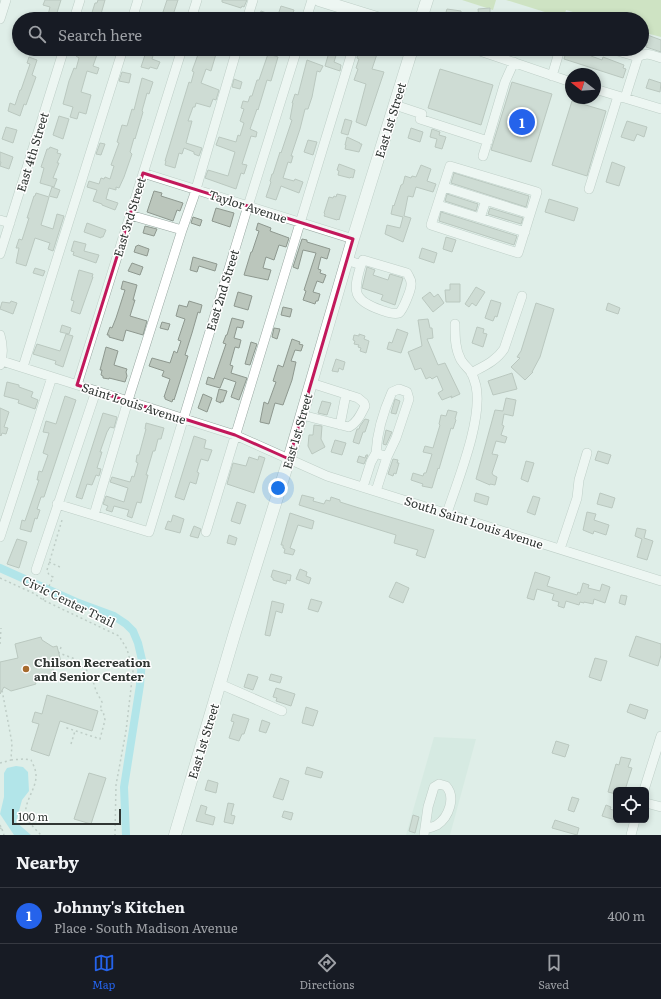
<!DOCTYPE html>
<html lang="en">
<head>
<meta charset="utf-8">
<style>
  :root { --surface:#171b24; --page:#20242c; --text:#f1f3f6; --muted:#9ea1a6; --line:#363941; --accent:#2563eb }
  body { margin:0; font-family:Literata,serif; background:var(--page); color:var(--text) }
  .controls { position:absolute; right:12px; bottom:12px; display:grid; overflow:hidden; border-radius:6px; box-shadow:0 2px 6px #0003 }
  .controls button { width:36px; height:36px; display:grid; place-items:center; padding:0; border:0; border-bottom:1px solid var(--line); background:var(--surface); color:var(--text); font:20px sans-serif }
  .compass { position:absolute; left:565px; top:68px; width:36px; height:36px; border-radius:50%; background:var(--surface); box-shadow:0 2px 6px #0003; rotate:287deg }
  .scale { position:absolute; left:12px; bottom:10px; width:109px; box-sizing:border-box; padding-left:4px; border:2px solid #303633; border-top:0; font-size:11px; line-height:14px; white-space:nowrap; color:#303633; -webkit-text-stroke:3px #fff; paint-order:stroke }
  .you { position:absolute; left:278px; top:488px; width:14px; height:14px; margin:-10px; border:3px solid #fff; border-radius:50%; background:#1a73e8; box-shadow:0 0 0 6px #1a73e833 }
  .badge { display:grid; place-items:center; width:26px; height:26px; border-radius:50%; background:var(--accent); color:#fff; font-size:13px; font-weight:700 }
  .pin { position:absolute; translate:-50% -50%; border:2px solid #fff; box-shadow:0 1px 4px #0006 }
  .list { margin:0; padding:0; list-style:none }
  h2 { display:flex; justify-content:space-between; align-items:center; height:52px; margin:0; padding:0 16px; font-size:17px }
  h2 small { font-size:13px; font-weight:400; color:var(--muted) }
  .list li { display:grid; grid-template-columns:26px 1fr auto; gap:12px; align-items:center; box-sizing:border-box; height:56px; padding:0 16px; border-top:1px solid var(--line) }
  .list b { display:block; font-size:15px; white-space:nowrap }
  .list p { margin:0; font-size:13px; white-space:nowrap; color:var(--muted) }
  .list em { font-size:13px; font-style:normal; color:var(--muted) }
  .icon { flex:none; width:22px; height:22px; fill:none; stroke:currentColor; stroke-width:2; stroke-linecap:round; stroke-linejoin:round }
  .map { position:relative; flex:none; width:661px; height:835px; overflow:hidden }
  .search { position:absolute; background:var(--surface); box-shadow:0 2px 6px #0003; left:12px; right:12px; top:12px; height:44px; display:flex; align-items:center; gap:10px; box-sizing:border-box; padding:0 14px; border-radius:22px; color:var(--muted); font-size:15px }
  .sheet { height:108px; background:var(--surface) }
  nav { display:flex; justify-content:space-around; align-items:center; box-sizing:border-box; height:56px; border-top:1px solid var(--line); background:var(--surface); font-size:11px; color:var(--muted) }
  nav a { display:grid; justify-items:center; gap:2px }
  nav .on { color:var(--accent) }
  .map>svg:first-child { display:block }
  .built { fill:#cde4db }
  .green { fill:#bbd697 }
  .water { fill:#7dd9ec }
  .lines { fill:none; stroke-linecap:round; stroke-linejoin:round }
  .canal { stroke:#7dd9ec; stroke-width:8 }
  .building { fill:#bbc6bc; stroke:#8e988f }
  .minor-casing { stroke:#99a8a2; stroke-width:10 }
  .major-casing { stroke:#99a8a2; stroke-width:13 }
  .path { stroke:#99a5a0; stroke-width:1.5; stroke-dasharray:2 3; stroke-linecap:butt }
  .minor { stroke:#fff; stroke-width:9 }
  .major { stroke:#fff; stroke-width:12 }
  .marked { fill:none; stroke:#c2185b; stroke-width:3; stroke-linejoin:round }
  .poi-dot { fill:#a76b2e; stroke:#fff; stroke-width:1.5 }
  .labels { text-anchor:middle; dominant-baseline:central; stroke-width:3; stroke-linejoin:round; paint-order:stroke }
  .street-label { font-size:12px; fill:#303633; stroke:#fff }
  .poi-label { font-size:12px; font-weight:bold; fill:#303633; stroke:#fff; text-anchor:start }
</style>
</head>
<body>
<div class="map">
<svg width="661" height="835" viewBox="0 0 661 835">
  <rect width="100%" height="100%" fill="#dfeee8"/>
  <path class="built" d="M434,737L476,739L450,835H406Z"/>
  <path class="green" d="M462,0H496L493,10Z
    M506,0H661V37L642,32V19H597L566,10L564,18Z"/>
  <path class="water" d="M16,766L23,767L28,772L29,791L22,800L16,822L31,835H14L0,814L4,797V773L7,768Z"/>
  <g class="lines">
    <path class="canal" d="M0,568L76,602L114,616L126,624L133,631L138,643L142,660L140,685L124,787L126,835"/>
  </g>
  <path class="building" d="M45,0H61L55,19H47L50,7L43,5Z
    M98,0H105L101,14L112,17L111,19H90L95,3H97Z
    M167,0H178L173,15L163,12Z
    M222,0H247L244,7L242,6L241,8L222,2Z
    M281,6L294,10L292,16L285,14L284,17L278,15Z
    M490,8V18L479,19L478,9Z
    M447,9L461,11V13L475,18V19H444Z
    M261,11L280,18V19H258Z
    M642,33L661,40V52L646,47L647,45L642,44Z
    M90,49H99L93,66L99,68L97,74L87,71L81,92L91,95L86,114L79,112L77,119L70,117L73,107L63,104L69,81L74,68L76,69L79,58L76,56L78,50L89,53Z
    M147,49H155L152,59L160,62L157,69L150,67L149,69L141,67Z
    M200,49H208L207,51L216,54L211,71L206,69L201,83L219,90L216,100L213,99L210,107L196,103L195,107H193L188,121H192L186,143L202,148L199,156L194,154V152L184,148L182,154L179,153L175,168L165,165L166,161H165L189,82L191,83L194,72L192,71Z
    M330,49H338L334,62L341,65L340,71L325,66Z
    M359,49H373L378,51L372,69L384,72L366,126L356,122L366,84L354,80L358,69L356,68L359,59L357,58Z
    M567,49H576L591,54V56L602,60L603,57L624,65L623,68L626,69L623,78L564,59Z
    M268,54L278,57L271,81L267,80L258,110L257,109L250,129L257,132L256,137L251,136L242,164L247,165L244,174L241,173L236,189L205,178L208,170L228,176L235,152L216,145L219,137L236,142L238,135L240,136L244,123L240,121L244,109L241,108L243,101L248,102L250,96H252L257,80H259Z
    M29,57L37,60L32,75L36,77L26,105L24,104L20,116L8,111L10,103L15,105L20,90H21L30,64L27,63Z
    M307,60L323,66L320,72L317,71L312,97L308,109H305L300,129L291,156H293L291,163L288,162L283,178L294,181L295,179L303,182L299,193L281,186L276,200L266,197L271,182L270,181L272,174H273L280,152L281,153L292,120L290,119L293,103H292L295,94L298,95Z
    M440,69L493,85L481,125L428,108Z
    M122,72L131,74L129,83L119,81Z
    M142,78L153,82L149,94L147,93L142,111L143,112L135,139L134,138L130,152L132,154L124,177L119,188L116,187V190L109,188L106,199L118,203L115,210L102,205V204L93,201L97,190L87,187L89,181L99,184L101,178L104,179L105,177L110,179L114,166L111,165L119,143L117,142L122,125L127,126L132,109L134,110Z
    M234,79L242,82L240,89L232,87Z
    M649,79L661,83L660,92L646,88Z
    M512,82L552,94L531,162L491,150Z
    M572,101L606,111L587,176L552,165Z
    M59,116L69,119L63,139L53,135Z
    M345,119L352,121L348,135L341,133Z
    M627,121L647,127L644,137L637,134L634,141L621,137Z
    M6,127L17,130L13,143L2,139Z
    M411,128L423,132L420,142L408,138Z
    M432,129L440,132L439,135L446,137L442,149L435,147L437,139L430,137Z
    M347,137L360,143V144H362L359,152L345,149L346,145H345Z
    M308,140L317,142L313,155L304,152Z
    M100,143L105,144L101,155L96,154Z
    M50,147L58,150L57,153L61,154L57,163H59L53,178L57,179L54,187L40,183L44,168L41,167L47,149H49Z
    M0,152L13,157L9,169L0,166L1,162H0Z
    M612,162L625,167L619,186L606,182Z
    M339,164L355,170L353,178L351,177L350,178L338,175L339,171L337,170Z
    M421,165L431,169L427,181L436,184L433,192L416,187L413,197L408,196L404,216L411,218L403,242L385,234L387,225L400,228L403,217L391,214L393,205L394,206L401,185L403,184L405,176L411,178L412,176L416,177Z
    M454,173L529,196L526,207L451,183Z
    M52,187L60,190L57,198L49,196Z
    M154,191L162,193L161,196L183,203L180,211L177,210L173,221L147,212Z
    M36,193L49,197L41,225L53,229L57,214L64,216L53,251L48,249L50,243L35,238L26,266L16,263L19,248H16L19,239L22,240L29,218H27L34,196H35Z
    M337,194L346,196L339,220L338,219L337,220L324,216L325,214L324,213L329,197L333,198L334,196L336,197Z
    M447,194L478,204L476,211L445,201Z
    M549,199L578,208L574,221L545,212Z
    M216,208L234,213L230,227L212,221Z
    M490,208L523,218L521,224L488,214Z
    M441,212L517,236L514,245L439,221Z
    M193,217L202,220L200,226L191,223Z
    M87,223L106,230L103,237H101V238L84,232Z
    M258,223L271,228L270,231L289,238L286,247L279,245L274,260L266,257L263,268L271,270L268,280L244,275L251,252H252L259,231L256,230Z
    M145,226L157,229L154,236L143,233Z
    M446,237L456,240L452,252L443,249Z
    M302,239L307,240V242L330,249L327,259L321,257L318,269L321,270L320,273L326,275L323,283L317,281L313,292L320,294L318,301H316L315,304L303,300L306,291L304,290L316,253L303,250L298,269L293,267Z
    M74,241L86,244L84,251L99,255L96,263L73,255L74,252L71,251Z
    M138,245L149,249L147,256L134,252L136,246H137Z
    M422,248L437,253L434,263L419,258Z
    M193,257L217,264L215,271L199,266L197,272L190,270Z
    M132,263L143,267L140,275L128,271Z
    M367,267L375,270L373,275L388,280L390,274L403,278L395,305L381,300L383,295L362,288Z
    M35,268L45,271L43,276L33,273Z
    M79,270L93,274L92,277H93L80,314L71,311L74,301L71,300Z
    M123,281L137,285L133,300H135L130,316L147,321L143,335L126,330L123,341L109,337V335H107L110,327L112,328L116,318L125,290L121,289Z
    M450,284H460V302H446L445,290H450Z
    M476,287L485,292L476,306L472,303L469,307L465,304Z
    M238,292L252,296L248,310L234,306Z
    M430,292L434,297L438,294L444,303L433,312L422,298Z
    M491,300L501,303L497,317L495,316L493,321L485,318Z
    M11,301L17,303L13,314L0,309L2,302L10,303Z
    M189,301L202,305L200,313L198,312L192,333L185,355L188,356L174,400L173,399L172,402L165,399V397H164L170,379L162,376L164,371L149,366L152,358L170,363L174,351L177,353L181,341L178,340L185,319L176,316L179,305L187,307Z
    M536,303L554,309L540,357L532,372H533L525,380L511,367L520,358L517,357L521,351Z
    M608,303L620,308L618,314L606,310Z
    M283,307L292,309L290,317L281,315Z
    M232,318L244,321L242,328L237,327L234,338L241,340L239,348L235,347L230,365L233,366L231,373L247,378L239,400L231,397L236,382L224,378L220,388L206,384L208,377L214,379L226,344L223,343L226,335H227Z
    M428,319L430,328H432L433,338L427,339L438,365L445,363L460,394L451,398L452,396L442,400L438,393L443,390L437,376L432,379L430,377L426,379L421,368L415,370L408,352L422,346L418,320Z
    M162,322L170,324L168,330L160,328Z
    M62,325L71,328L69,334L60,332Z
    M477,327L484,329L483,333L487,334L483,347L472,343Z
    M274,328L280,329L277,339L272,337Z
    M397,329L408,333L401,353L387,349L389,342L392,343Z
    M66,334L73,336L63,367L55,364L56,361L33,354L37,344L60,351Z
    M359,334L365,336L364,339L369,341L366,353L360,351L361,348L358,347L359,345L354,344L355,341L353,340L354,335L359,336Z
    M292,339L300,342L299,344L303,345L301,351L295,350L291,361L296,362L292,380L283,405L275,403L269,424L260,422L264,402L268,404L276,382L273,381L278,365L283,367Z
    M251,342L257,344L250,365L245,364Z
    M106,347L118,351L114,365L127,369L126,372L127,376L125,382L109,378V379L103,378V376L101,375L102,370H100Z
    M336,359L345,362L343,370L339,368L338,372L332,371Z
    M512,373L517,389L493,395L488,381Z
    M7,382L19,385V387L33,392L31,397L38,400L35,409L18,403L19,400L4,396Z
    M219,389L227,391L223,402L221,401V403L216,401Z
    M203,394L212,398L207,412L198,408Z
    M65,396L76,400L44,497H41L37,509L40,510L37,519L35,518L31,532L20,529L22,520L25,521L39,480H37L39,471L42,472L48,455L43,453L49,433L43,432L46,421L56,424Z
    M506,398L516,400L513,416L504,414L502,425L504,426L501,435L507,437L505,443L496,441L492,454L498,455L492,473L493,475L497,477L495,485L490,484V485L476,479L495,410L503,411Z
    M395,399L400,401L396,414L391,413Z
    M322,401L331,403L327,415L318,413Z
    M0,408L9,412L4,427L8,428L6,434L2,433L1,436L0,435Z
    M448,410L457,412L455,419L456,420L453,429L451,428L439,469L438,468L432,488L422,486L423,484L411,480L413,473L423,476L424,473H426L432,454L423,452L425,446L433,448L440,425L439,424L441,415L446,416Z
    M103,413L117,417L114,428L110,427L107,432L100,452H102L97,468L101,469L99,476L96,475L92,485L87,484L82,499L76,497Z
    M365,419L369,420L365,432H363L359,444L353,442L357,429H359L360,426Z
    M146,423L164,428L161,439H158L155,451H153L146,475H148L141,503L137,502L132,518L127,516L129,510L114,506L112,512L106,510L108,506L103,504L106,496L124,502L128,488L110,482L112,477L130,482L132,476L134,477L138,463L136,462L137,455H139L146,429H145Z
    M314,425L322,426L321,439L325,447L312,454L308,446L309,435H313Z
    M386,430L392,432L386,445L383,444Z
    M194,436L206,440L204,448L212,450L208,461L201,459L197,472L199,473L196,484L190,482L184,500L175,497Z
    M335,440L346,443L342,455L331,452Z
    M598,451L611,455L608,464L595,460Z
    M366,455H368L364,464L357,462L359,456L365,458Z
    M259,456L265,458L254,493L227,484L233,463L246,466L249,457L258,460Z
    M393,459L398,460L397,463H399L396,474L394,473L393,476L388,474Z
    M526,461L534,463L528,482L521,479Z
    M476,493L489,497L487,505L474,501Z
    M600,493L615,498L612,508L597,504Z
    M302,495L314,498L313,501L324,504L326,500L330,501L331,497L340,500V502L359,508L434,530L425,558L416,555L418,550L394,543L396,535L299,505Z
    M533,496L540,498L535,515L527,512Z
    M237,502L246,505L240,524L231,521Z
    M587,512L596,514L594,520L609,525L606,535L594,531L593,534L583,530Z
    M290,513L314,521L312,529L298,525L290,548L295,550L293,555L284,553L285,549L283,548V545H281Z
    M173,515L184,519L180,533L165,529L168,521L171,522Z
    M194,526L201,529L198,538L190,536Z
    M637,528L646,530L644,538L653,541L647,560L637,557L642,539L635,536Z
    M229,535L237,538L235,545L227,543Z
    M17,539L27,542L19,568L7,564Z
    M300,569L307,572L306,576L311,578L309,584L296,579Z
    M273,570L291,575L290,581L287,580L286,584L273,580V578L271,577Z
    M535,572L550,577L547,586L577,595L578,592L580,593L583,583L589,585L588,588L600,591L602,584L610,587L605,603L594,599L593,604L584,602V603L580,602L579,605L566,601L564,608L558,606L559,602L552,600L554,594L537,589L534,600L527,598Z
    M396,582L409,588L403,603L389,597Z
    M621,595L627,596L625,605L619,603Z
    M311,599L322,602L318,612L308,609Z
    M272,601L284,604L282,613L276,611L270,636L265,635Z
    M636,636L661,644V655L658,666L629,656Z
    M41,637L42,640L53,647L57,646L61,662L52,664L54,674L34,679L36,684L11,691L4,687L0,694V662L18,658L15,644Z
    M595,658L607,661L601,681L589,677Z
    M248,674L258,677L253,690L244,687Z
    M271,674L282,677L280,683L269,680Z
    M276,688L295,694L291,706L276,701L277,698L273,697Z
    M47,695L98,711L92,731L60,721L49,756L31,750L39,724L32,722L35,712L42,714Z
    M630,704L648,710L645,719L627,712Z
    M306,707L318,711L313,726L302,723Z
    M233,714L249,719L244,734H242L239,741L229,738L234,722L231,721Z
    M262,720L270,723L266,733L259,731Z
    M556,741L569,745L565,757L552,753Z
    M621,757L631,759L628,767L632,768L625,790H616V794L608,792L616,764L619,765Z
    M307,767L323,772L321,778L305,774Z
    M89,773L106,778L91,824L74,819Z
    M280,778L289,781L283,800L273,797Z
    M208,780L218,783L216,793L205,790Z
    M572,797L579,799L574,812L568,810Z
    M228,803L234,804L231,815L235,816L233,824L224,822Z
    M201,805L207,807L205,814L215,817L213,825L196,821Z
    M606,805L611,807L610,809L616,811L615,820L602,816Z
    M284,811L293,813L291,820L282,817Z
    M413,815L419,817L415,833L409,831Z
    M555,820L579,828L577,835L552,828Z"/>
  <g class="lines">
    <defs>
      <path id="minor" d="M0,19L6,0
        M74,19L80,0
        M132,19L138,0
        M191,19L197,0
        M247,19L253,0
        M306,19L312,0
        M474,49L571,82
        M611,49L638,57
        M638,57C646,52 652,55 661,58
        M552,76L560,49
        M595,89L661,109
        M625,98L638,57
        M395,105L422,114L420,119L488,141
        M483,156L505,82L514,62
        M450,166L537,192L518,253L431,225Z
        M143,173L353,239
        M444,187L530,214
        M589,189L618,96
        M438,205L525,232
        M480,218L486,200
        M0,220L10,223
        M182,230L194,196L237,49
        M0,254L64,49
        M347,260L361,265C353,291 352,300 381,310C387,312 393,315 399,313C403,310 411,290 411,285C412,280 409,277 407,273L363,260L361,265
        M0,335C3,345 3,356 0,365
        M2,361L235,435L327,476L661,581
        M23,367L123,49
        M471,373C484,366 496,361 504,349L522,296
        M77,385L182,49
        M302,415L349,427C357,423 361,414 365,406L364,403L358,398L311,383
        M340,425L346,394
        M376,453C377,434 384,410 392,392L399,389L407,392L409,399L396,438L387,457
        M363,487L371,462L376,453L387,457L376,491
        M57,504L149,532L248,206L297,49
        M447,513C458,480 483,419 476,386C475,382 473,376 471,372C468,368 464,365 461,360C455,349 455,337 455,324
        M94,515L130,394L182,230L130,215
        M206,532L353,49
        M0,537L52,377
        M560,549L577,498L579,480L587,453
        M36,570L96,391
        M220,684L282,711
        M644,790L661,736
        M646,803L661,807
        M424,835L428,807L434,787L439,784L446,786C456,797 449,817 437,825C433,827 429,828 425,829
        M631,835L635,820"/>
      <path id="major" d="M319,0L380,19
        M421,19L427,0
        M175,835L235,632L289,459L353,239L412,49"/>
    </defs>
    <use href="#minor" class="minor-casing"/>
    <use href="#major" class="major-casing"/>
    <path class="path" d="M49,562L62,568
      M0,578L35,594L43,600L119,636L127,649L133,671L126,731L116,785L115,835
      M43,600L53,577L49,575L47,570L62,520
      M0,644L1,628
      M61,647L59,653L75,659V662L86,669L94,684L96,691L102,702L100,710L103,711L105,720L100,739L64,727
      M71,744L75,731
      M11,760L24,759L31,760C33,764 36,770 36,775C37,789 21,805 27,818C30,824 36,830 41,835
      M0,763L11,760L12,743L2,690
      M0,825L2,829L0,828
      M2,829L4,835"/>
    <use href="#minor" class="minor"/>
    <use href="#major" class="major"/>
  </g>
  <path d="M0 0H661V835H0ZM143,173L353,239L289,459L235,435L77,385Z" fill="#dfeee8" fill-opacity=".55" fill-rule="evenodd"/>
  <path class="marked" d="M143,173L353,239L289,459L235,435L77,385Z"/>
  <circle class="poi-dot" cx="26" cy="669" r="4"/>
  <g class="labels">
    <g class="street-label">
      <text transform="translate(390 120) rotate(-73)">East 1st Street</text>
      <text transform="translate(32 152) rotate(-73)">East 4th Street</text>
      <text transform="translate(248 206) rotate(18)">Taylor Avenue</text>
      <text transform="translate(129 217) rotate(-73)">East 3rd Street</text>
      <text transform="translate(222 290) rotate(-73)">East 2nd Street</text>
      <text transform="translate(134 403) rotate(18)">Saint Louis Avenue</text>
      <text transform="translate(297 431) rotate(-74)">East 1st Street</text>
      <text transform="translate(474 522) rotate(18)">South Saint Louis Avenue</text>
      <text transform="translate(69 601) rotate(26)">Civic Center Trail</text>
      <text transform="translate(203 741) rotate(-73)">East 1st Street</text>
    </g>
    <g class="poi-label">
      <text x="34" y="662">Chilson Recreation<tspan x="34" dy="14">and Senior Center</tspan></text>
    </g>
  </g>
</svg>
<div class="controls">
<button><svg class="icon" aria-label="locate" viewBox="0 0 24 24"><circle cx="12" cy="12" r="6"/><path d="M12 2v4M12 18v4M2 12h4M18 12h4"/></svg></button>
</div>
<svg class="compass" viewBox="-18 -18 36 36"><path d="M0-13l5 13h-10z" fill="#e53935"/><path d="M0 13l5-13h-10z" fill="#9ea1a6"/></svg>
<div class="scale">100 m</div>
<div class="you"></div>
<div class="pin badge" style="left:522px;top:122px">1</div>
<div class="search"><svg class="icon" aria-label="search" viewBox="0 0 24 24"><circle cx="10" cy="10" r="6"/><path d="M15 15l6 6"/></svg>Search here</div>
</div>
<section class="sheet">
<h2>Nearby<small></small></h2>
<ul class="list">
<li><span class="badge">1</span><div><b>Johnny's Kitchen</b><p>Place · South Madison Avenue</p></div><em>400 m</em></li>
</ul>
</section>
<nav>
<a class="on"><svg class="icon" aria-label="map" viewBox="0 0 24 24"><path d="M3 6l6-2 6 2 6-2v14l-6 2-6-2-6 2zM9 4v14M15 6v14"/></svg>Map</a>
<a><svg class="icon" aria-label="directions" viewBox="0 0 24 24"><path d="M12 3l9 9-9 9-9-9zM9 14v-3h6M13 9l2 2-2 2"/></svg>Directions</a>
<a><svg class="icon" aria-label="saved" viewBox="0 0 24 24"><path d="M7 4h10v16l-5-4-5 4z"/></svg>Saved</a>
</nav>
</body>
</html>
